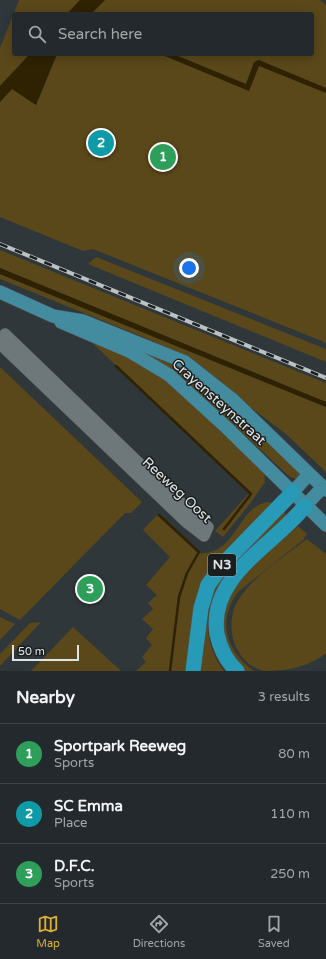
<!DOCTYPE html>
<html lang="en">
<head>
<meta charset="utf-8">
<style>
  :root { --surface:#23292c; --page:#2f3538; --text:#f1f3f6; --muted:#a3a6a9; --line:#404548; --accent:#deb133 }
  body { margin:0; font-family:"Varela Round",sans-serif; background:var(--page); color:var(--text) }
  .scale { position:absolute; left:12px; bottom:10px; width:67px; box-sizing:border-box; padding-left:4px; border:2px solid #dfe4e6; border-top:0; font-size:11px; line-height:14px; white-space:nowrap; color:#dfe4e6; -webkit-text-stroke:3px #1a1e1f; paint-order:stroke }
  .you { position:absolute; left:189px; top:268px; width:14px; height:14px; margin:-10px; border:3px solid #fff; border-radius:50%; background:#1a73e8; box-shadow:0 0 0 6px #1a73e833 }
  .badge { display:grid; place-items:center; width:26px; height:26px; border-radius:50%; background:var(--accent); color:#fff; font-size:13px; font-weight:700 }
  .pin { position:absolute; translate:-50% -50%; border:2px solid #fff; box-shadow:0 1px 4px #0006 }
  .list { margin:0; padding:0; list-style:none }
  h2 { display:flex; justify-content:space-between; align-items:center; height:52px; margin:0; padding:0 16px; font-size:17px }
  h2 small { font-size:13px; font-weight:400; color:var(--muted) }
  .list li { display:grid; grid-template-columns:26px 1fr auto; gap:12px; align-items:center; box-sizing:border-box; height:60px; padding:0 16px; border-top:1px solid var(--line) }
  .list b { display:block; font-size:15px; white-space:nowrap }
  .list p { margin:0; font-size:13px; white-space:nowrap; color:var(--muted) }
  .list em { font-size:13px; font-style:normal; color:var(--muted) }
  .icon { flex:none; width:22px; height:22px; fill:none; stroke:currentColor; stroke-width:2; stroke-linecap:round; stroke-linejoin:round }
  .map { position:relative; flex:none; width:326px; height:671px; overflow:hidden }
  .search { position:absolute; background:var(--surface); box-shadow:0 2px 10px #0003; left:12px; right:12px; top:12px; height:44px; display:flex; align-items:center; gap:10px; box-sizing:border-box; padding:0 14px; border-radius:4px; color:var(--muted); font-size:15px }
  .sheet { height:232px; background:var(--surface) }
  nav { display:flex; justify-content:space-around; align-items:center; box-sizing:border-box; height:56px; border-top:1px solid var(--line); background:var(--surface); font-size:11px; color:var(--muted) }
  nav a { display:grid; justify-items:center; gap:2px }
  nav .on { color:var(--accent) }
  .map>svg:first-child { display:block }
  .green { fill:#5a481a }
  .water { fill:#2e2203 }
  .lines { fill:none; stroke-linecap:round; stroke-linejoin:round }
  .stream { stroke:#2e2203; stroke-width:2.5 }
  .minor-casing { stroke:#4f5658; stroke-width:12 }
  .major-casing { stroke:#4f5658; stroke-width:14 }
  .highway-casing { stroke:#4f5658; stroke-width:16 }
  .minor { stroke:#6e777a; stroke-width:11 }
  .major { stroke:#438c9f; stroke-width:13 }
  .highway { stroke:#279ab7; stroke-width:15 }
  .rail-casing { stroke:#bcc2c4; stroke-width:4 }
  .rail { stroke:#1a1e1f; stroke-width:2.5; stroke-dasharray:8; stroke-linecap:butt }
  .labels { text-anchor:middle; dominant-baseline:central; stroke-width:3; stroke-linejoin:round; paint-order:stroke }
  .shield { fill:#1a1e1f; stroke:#a4a9aa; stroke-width:1 }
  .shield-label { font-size:13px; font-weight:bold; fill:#dfe4e6 }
  .street-label { font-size:14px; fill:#dfe4e6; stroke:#1a1e1f }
</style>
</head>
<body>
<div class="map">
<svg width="326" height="671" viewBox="0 0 326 671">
  <rect width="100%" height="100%" fill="#2f373a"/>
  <path class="green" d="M19,0H80L67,14H14V54H30L0,86V48Z
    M104,0H320L326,5V345L324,342L93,249L83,251L0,217V102L12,89L36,105L57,54H160L250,86L173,54H312V14H87Z
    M0,250L326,383V402L0,268Z
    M96,257L326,349V362L88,264Z
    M0,274L326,407V472L286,434L182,356L148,339L0,279Z
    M87,338L106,345L165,379L264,472L265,482L249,505L223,537L215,531L250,492Z
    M115,338L179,365L218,393L300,471V474L297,479L290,477L205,398L174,371Z
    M0,367L142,502L131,513H125L20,620L0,609Z
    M267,502L275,503L201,584L195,603L185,671H136L146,662L142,657L152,645L146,638L153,629L142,619L153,609L148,603L157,595L146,585L170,557L143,530L157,515L198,553C237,556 236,508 267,502Z
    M284,512L287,516C255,546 206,581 208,628C209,644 214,658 224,671H198L207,603L221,573Z
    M298,526L307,534L303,540L239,591C216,620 226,651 254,671H244C188,610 255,565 298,526Z
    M307,539L326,554V653C309,667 286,671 264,671C234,663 224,627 237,602C251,577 285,556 307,539Z
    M0,617L15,624L0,640Z
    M41,622L0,666V654L30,623Z
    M73,627L121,671H31Z"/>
  <path class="water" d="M80,0H105L91,14H67Z
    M30,54H57L36,105L12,89L0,102V86Z
    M160,54H173L246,84L254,62L259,60L326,88V93L259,66L249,91Z
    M0,268L326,402V407L0,274Z"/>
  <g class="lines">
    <path class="stream" d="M116,366L251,494L224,529
      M159,515L199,552L187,573L179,597L170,671"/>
    <defs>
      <path id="minor" d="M0,340L5,334L169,492L208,527L204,536L186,522L0,344"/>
      <path id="major" d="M0,292L53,316L83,321L185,362L232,399L326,490
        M61,322L129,351L169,375L226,427L326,525
        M293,492L309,474
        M305,506L323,487"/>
      <path id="highway" d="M193,671L201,608L208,585L224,563L293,492
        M237,671C226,661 220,648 217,634C208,576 274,545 305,506"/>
    </defs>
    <use href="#minor" class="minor-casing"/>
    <use href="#major" class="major-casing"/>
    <use href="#highway" class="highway-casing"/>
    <use href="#minor" class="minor"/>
    <use href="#major" class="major"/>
    <use href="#highway" class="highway"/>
    <defs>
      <path id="rail" d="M0,244L326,378"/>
    </defs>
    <use href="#rail" class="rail-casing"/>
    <use href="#rail" class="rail"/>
  </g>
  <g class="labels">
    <rect class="shield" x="208" y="554" width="28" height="22" rx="3"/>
    <g class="shield-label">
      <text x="222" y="565">N3</text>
    </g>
    <g class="street-label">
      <text transform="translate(219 402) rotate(42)">Crayensteynstraat</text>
      <text transform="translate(177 490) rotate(43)">Reeweg Oost</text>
    </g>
  </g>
</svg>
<div class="scale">50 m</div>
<div class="you"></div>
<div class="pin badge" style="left:163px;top:157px;background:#2e9e5b">1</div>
<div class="pin badge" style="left:101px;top:143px;background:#0f9aa8">2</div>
<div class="pin badge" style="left:90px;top:589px;background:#2e9e5b">3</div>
<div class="search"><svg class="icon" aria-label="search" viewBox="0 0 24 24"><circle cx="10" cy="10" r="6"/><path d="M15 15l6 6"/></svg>Search here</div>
</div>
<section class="sheet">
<h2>Nearby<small>3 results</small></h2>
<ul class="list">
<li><span class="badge" style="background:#2e9e5b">1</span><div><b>Sportpark Reeweg</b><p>Sports</p></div><em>80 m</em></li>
<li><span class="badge" style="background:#0f9aa8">2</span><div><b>SC Emma</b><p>Place</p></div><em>110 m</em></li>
<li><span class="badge" style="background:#2e9e5b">3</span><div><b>D.F.C.</b><p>Sports</p></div><em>250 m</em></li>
</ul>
</section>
<nav>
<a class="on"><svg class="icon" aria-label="map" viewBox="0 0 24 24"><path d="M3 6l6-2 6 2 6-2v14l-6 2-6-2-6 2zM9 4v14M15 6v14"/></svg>Map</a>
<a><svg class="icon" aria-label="directions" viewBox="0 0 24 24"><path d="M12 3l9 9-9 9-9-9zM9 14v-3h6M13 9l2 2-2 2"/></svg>Directions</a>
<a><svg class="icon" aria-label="saved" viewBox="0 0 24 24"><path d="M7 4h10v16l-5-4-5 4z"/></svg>Saved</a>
</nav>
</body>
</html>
